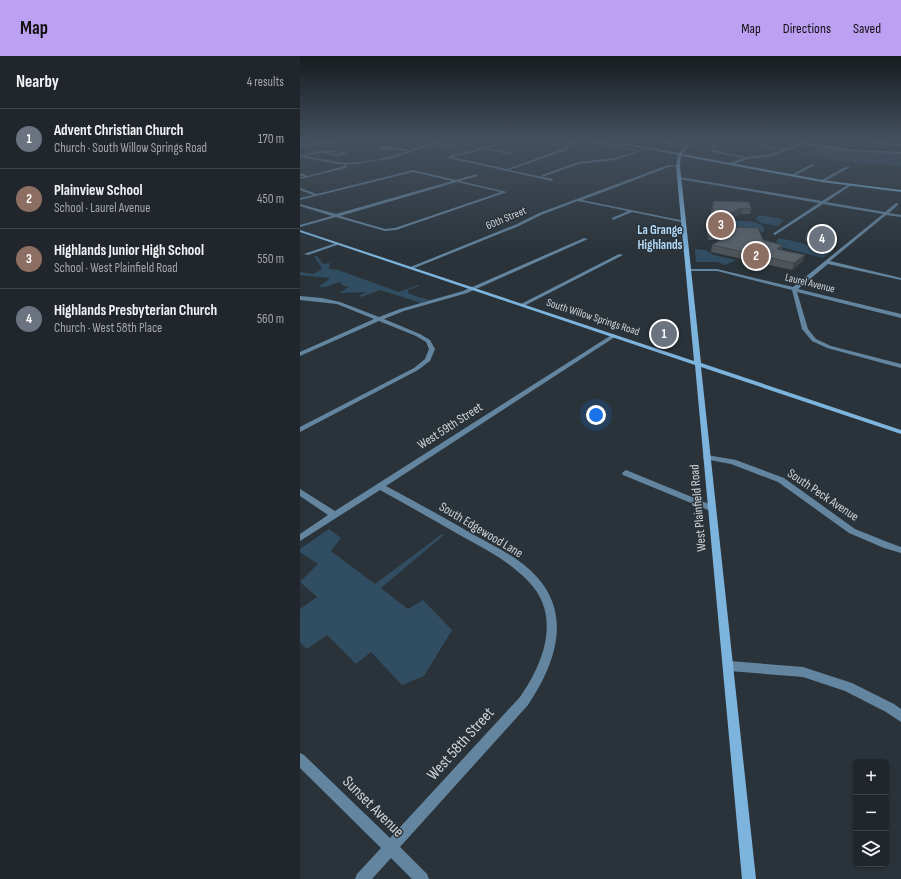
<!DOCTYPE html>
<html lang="en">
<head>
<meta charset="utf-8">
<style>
  :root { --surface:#20262b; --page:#2d3237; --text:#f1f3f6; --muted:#a2a5a9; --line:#3d4347; --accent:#bca0f2 }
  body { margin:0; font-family:"Sofia Sans Condensed",sans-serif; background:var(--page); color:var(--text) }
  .controls { position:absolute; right:12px; bottom:12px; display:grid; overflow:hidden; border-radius:6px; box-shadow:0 1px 3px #0004 }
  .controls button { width:36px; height:36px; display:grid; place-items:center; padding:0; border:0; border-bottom:1px solid var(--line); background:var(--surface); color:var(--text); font:20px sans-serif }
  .you { position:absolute; left:296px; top:359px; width:14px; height:14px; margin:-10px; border:3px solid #fff; border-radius:50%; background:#1a73e8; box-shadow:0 0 0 6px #1a73e833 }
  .badge { display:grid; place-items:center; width:26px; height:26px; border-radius:50%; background:var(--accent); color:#fff; font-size:13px; font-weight:700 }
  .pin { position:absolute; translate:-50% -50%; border:2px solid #fff; box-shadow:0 1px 4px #0006 }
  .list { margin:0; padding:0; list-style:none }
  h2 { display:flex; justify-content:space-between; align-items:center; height:52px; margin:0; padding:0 16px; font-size:17px }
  h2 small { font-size:13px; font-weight:400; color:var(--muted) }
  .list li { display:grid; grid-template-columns:26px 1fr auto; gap:12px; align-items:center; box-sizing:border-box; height:60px; padding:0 16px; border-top:1px solid var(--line) }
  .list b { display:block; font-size:15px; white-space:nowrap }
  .list p { margin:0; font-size:13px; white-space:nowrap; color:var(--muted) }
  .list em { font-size:13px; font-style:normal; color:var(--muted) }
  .icon { flex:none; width:22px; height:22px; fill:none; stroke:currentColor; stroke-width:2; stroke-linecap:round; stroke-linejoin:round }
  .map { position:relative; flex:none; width:601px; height:823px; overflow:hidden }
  header { display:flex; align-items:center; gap:24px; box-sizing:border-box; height:56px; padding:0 20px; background:var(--accent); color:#111 }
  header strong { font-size:19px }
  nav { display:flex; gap:22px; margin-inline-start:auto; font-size:14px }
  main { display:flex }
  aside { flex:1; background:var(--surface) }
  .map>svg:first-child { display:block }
  .green { fill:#314d62 }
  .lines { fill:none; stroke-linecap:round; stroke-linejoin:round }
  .street { fill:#63859f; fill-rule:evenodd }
  .secondary { fill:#7db4de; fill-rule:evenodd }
  .wall { fill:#4d545a }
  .shaded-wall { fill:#3e454a }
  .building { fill:#596269; stroke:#3e454a }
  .labels { text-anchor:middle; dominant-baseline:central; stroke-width:3; stroke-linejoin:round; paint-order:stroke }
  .far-street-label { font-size:11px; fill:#d0d5da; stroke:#2a3339 }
  .far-quarter-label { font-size:13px; font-weight:bold; fill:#b2d9f8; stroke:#2a3339 }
  .street-label { font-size:13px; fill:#d0d5da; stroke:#2a3339 }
  .near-street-label { font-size:16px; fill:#d0d5da; stroke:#2a3339 }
</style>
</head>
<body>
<header>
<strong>Map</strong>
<nav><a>Map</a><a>Directions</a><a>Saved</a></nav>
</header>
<main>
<aside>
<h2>Nearby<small>4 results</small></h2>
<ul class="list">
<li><span class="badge" style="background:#6b7280">1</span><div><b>Advent Christian Church</b><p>Church · South Willow Springs Road</p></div><em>170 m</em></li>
<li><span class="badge" style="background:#8d6e63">2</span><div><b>Plainview School</b><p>School · Laurel Avenue</p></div><em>450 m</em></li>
<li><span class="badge" style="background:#8d6e63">3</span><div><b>Highlands Junior High School</b><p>School · West Plainfield Road</p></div><em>550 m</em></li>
<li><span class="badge" style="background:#6b7280">4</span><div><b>Highlands Presbyterian Church</b><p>Church · West 58th Place</p></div><em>560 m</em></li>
</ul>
</aside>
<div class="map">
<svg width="601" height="823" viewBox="0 0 601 823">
  <rect width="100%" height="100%" fill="#2a3339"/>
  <path class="green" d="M524,90L550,94L601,98V102L599,103L601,104V110L540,105L499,98Z
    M459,159L482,163L484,164L478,170L461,167L456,163Z
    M434,165C443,165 456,164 464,171V176L436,174Z
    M479,182L534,194L523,202L477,190L475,187L478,186L476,185Z
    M395,193L405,194L414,199L436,204L425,209L417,206H396Z
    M14,200H17L23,208L30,207L29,213L38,214L99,236L118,229L119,230L108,234V237L118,241L131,244L121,247L80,234L61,241L59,240L66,236L39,237L49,231L41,229L42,226C33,227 28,232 19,231L30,222L0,219V216L13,218L22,213Z
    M29,473L41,482L31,495L75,528L142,478L144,479L81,532L108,553L123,544L152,574L124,620L102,629L71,596L56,608L27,579L7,593L0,586V553L17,541L0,526L18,508L0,496V493Z"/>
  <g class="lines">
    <path class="street" d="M62,84H74L0,90V88Z
      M152,84H157L125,91L93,102L57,108H47L46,112L0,123V121H4L0,119V117L8,120L44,110L45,108H38L0,101V99C12,101 25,104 37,106C60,109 86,102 108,95L79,93L80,91L86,90L111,94L124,89Z
      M213,84H217L187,92L211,97V99L185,93L152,101L207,113L262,93L272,86L252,84H277L302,86L341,95L315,104L279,108L242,121V119L278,106L315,102L337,95L302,88L275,86L264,95L209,114L253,123L252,125L148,102L149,100Z
      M351,84L387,89L388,90L350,86Z
      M419,84H421L413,94L446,101L470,98L483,94L467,92L458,88L460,84H462L461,87C473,93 492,96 501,84H503L502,86L547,93L601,96V98L547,95L501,88L500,90L471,100L448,103L431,109L430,107L443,102L411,96V93Z
      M542,84L601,88V90L543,85Z
      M142,88L156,90L157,91L141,90Z
      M19,95H37L49,97L38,100L21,97L5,100L4,99ZM37,96L43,97L38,98L28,97Z
      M512,108L515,109L494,120L491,119Z
      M368,109L380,110L369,111L282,144L385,165L386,167L332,156L313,164L312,162L328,155L278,145L241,159L219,170L112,213L108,212L217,168L239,157Z
      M547,110L550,111L523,126L520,125Z
      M113,114L156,124L177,118L178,120L160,125L207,136L96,174L85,175L36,161L0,171V169L32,160L0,150V148L36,158L152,125L113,116L0,144V142L13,139L0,134V132L17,138ZM157,126L201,136L95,172L85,173L40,160Z
      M380,121L522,145L549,128L550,130L526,146L585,156L596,147H598V149L589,157L601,159V161L586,159L530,205L601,222V224L528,208L498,233L601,258V262L497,236L508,273L516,283L531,290L601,308V312L527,292L512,285L502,273L492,234L417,215H390L388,214L390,213H417L493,231L583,158L523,148L475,179L473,178L474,177L519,147L379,123Z
      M284,182L288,183L167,237L104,255L84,263L120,278L130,284L135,293L130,305L118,314L0,376V371L114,312L125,303L129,293L126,286L116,280L79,265L0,300V296L74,263L37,248L0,244V240L22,242L40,246L79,261L100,253L163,235Z
      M36,187L40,188L8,199L4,198Z
      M319,198L323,199L224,250L219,249Z
      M313,278L315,279V281L86,430C116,446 145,462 174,479C196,491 220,502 237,521C273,561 254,610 228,649L100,791L127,818L129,823H112L91,802L72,823H55L57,818L81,792L0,712V697L4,699L90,782L220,641C244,607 262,559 228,525C210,506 187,494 165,482C137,466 109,450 80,434L0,485V478L28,459L0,440V433L35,455Z
      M404,399H407L436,404L484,422L555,473L590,487L601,491V497L584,492L549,477L478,426L431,408L404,403L403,401Z
      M326,414L414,450L415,452L414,454H408L323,419L322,417Z
      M429,605L503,611L552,627L594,648L601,653V666L586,656L545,635L503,621L429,615L425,613L423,610L425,607Z"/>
    <path class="secondary" d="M302,84L379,97L392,84H394L382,98L522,124L601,134V136L522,126L381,100L380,110L401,307L601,374V378L401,311L456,823H442L395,309L0,176V174L394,305L376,110L378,99Z"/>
  </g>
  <path class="wall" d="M413,145L451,153L450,158H441L429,163L432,171L463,184L482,189V194L503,205L492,214L411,196L412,189L421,184H408L407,176V170H414L411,156Z
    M506,177L530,180L520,188L505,185Z
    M359,265L370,278L369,284L358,283Z"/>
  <path class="shaded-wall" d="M442,152L441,158L427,164L428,158Z
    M532,172L530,180L520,188L522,180Z
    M482,189L481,195L477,193Z
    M505,199L503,205L492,214L494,207Z"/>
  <path class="building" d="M413,145L449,146L451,153L442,152L428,158L432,171L458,172L463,184L482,189L477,193L505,199L494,207L412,189L431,178L409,177L407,170H416L412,150H414Z
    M524,170L532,172L522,180L506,177L514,171L521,172Z
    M359,265H370V278H358Z"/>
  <linearGradient id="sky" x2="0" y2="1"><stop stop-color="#171c1f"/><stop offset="0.42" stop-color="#44505f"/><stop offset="1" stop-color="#44505f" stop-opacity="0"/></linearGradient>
  <rect width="601" height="199" fill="url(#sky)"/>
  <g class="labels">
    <g class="far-street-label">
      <text transform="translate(206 162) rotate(-23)">60th Street</text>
      <text transform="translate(510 227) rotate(14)">Laurel Avenue</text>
      <text transform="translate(293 261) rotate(18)">South Willow Springs Road</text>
    </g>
    <g class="far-quarter-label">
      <text x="360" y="174">La Grange<tspan x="360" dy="15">Highlands</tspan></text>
    </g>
    <g class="street-label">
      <text transform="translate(150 370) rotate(-33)">West 59th Street</text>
      <text transform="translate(523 439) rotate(34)">South Peck Avenue</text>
      <text transform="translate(398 452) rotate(-95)">West Plainfield Road</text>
      <text transform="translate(181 474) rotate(31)">South Edgewood Lane</text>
    </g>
    <g class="near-street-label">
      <text transform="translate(161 688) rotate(-48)">West 58th Street</text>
      <text transform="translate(73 751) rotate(45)">Sunset Avenue</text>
    </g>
  </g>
</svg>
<div class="controls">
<button>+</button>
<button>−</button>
<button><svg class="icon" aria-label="layers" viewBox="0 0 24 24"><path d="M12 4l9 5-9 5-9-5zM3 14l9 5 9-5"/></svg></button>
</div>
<div class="you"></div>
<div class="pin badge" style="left:364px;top:278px;background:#6b7280">1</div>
<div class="pin badge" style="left:456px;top:200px;background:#8d6e63">2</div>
<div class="pin badge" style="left:421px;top:169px;background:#8d6e63">3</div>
<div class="pin badge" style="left:522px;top:183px;background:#6b7280">4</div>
</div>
</main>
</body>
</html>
